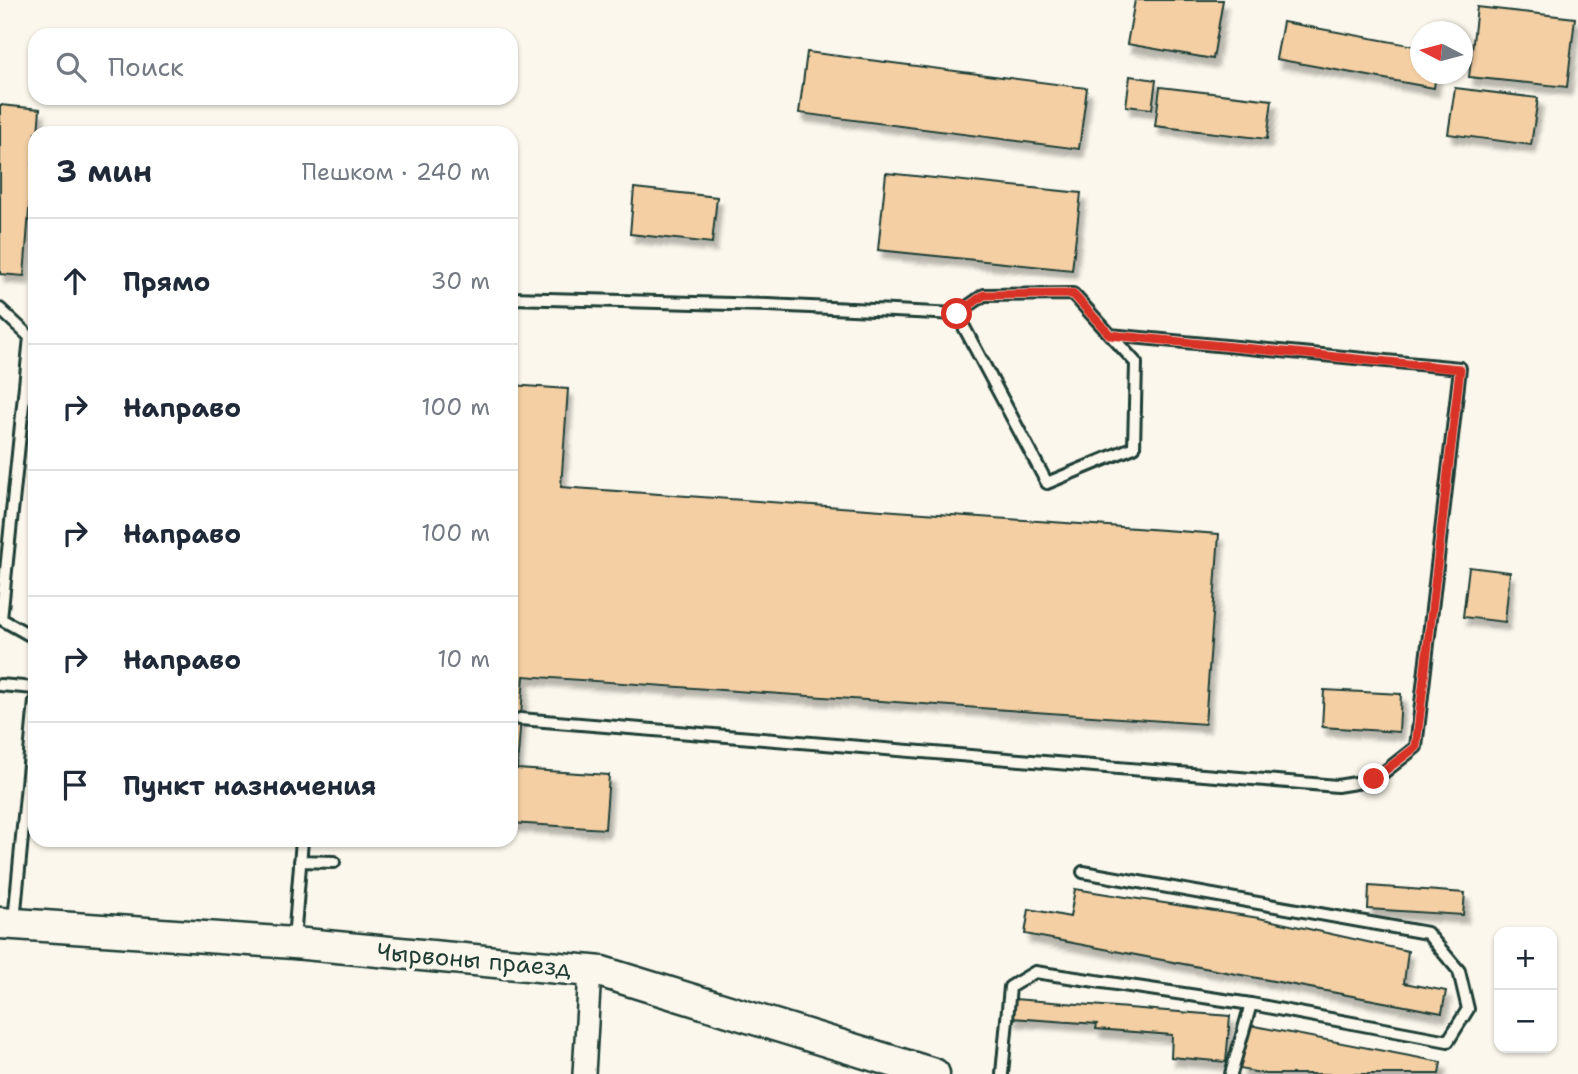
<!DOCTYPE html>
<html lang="ru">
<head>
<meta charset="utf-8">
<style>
  :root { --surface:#fff; --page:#f2f2f3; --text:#1f2937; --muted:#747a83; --line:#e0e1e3 }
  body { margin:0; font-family:"Shantell Sans",sans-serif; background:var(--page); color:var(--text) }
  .controls { position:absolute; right:21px; bottom:21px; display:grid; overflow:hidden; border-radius:14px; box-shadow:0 2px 5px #0004 }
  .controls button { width:63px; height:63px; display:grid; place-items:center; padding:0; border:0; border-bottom:2px solid var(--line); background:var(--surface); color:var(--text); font:35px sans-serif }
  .compass { position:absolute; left:1410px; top:21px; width:63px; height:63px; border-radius:50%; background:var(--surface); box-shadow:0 2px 5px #0004; rotate:276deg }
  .stop { position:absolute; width:21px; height:21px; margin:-16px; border:5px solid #d93025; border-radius:50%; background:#fff }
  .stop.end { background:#d93025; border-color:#fff; box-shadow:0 2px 7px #0008 }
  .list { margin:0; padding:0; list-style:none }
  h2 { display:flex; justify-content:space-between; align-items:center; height:91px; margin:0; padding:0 28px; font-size:30px }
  h2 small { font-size:23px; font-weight:400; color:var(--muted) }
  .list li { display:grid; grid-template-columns:46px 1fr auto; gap:21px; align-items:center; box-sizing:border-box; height:126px; padding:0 28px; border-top:2px solid var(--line) }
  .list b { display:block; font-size:26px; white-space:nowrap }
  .list em { font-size:23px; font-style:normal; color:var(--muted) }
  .icon { flex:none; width:38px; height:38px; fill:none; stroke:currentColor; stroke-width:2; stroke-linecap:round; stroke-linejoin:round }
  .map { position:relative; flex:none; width:1578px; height:1074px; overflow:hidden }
  .search { position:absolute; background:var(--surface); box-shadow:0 2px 5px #0004; left:28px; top:28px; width:490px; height:77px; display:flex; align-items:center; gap:18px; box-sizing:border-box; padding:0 24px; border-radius:21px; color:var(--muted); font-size:26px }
  .panel { position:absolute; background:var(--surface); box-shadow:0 2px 5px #0004; left:28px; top:126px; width:490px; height:721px; border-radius:21px }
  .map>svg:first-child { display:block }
  .building { fill:#f4cfa4; stroke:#1f3d34; stroke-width:2; filter:url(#shadow) }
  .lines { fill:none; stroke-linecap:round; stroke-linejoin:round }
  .lane-casing { stroke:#1f3d34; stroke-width:16 }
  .street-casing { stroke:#1f3d34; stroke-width:26 }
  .secondary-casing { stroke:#1f3d34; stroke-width:35 }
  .lane { stroke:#fbf7ec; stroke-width:10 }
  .street { stroke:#fbf7ec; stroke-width:21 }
  .secondary { stroke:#fbf7ec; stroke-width:30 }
  .route { stroke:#d93025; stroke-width:9 }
  .labels { text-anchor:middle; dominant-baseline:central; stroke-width:7; stroke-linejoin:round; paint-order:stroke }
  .street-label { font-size:24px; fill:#1f3d34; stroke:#fbf7ec }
</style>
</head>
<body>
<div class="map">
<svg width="1578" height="1074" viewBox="0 0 1578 1074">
  <defs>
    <filter id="shadow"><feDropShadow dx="4.5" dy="8" stdDeviation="2" flood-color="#0004"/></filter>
  </defs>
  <rect width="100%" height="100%" fill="#fbf7ec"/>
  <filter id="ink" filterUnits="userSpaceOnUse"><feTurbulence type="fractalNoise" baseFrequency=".0143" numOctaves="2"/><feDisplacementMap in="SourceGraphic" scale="14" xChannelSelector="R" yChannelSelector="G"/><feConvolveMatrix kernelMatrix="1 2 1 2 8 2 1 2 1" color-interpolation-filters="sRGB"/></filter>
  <g filter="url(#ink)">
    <path class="building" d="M1135,0H1223L1213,59L1127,44Z
      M1477,7L1575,18L1567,87L1469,77Z
      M1283,22L1420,47V74H1436L1434,88L1276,59Z
      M807,52L1087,88L1079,149L799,113Z
      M1130,76L1156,80L1152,109L1126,106Z
      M1160,87L1272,100L1267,139L1155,126Z
      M1455,88L1538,98L1531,145L1448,134Z
      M0,105L40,109L38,133H35L24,276L0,274Z
      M886,173L1081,193L1072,270L878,250Z
      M634,188L717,197L712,243L630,234Z
      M511,385L568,389L561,487L1219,534L1205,724L524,676L517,769L609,775L605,829L511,823Z
      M1469,567L1510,572L1505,622L1463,617Z
      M1324,690L1401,694L1399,732L1322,727Z
      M1369,886L1465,893L1463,915L1368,909Z
      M1075,889L1259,918L1408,951L1404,983L1446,991L1442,1013L1025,934L1029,909L1070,917Z
      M1014,999L1230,1016L1226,1062L1171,1057L1172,1035L1096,1029L1097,1024L1012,1018Z
      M1249,1025L1441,1062L1439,1074H1265L1240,1069Z"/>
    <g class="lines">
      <defs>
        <path id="lane" d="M511,298L768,305L957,314L984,295L1073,294L1136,363L1134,447L1047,483L957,314
          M0,309L30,337L1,619L35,638
          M0,685L35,688
          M520,719L1337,786L1374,780L1416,747L1460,368L1110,335
          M300,861L334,862
          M14,921L35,701
          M294,940L302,840
          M1002,1074L1010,987L1035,972L1251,1004L1448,1041L1468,1009L1459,971L1427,933L1083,872
          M1231,1074L1251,1004"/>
        <path id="street" d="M584,1074L590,971"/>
        <path id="secondary" d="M0,923L294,943L602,972L934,1074"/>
      </defs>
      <use href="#lane" class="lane-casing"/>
      <use href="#street" class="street-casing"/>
      <use href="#secondary" class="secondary-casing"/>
      <use href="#lane" class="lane"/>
      <use href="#street" class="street"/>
      <use href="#secondary" class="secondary"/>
    </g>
  </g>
  <g class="lines" filter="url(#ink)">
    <path class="route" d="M957,314L984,295L1073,294L1110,335L1460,369L1416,747L1374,779"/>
  </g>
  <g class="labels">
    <g class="street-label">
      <text transform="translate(474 960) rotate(5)">Чырвоны праезд</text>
    </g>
  </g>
</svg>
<div class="controls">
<button>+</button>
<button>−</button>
</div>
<svg class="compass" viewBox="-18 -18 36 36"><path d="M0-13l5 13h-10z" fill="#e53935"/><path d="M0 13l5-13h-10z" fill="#747a83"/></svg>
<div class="stop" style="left:957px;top:314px"></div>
<div class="stop end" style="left:1374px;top:779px"></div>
<div class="search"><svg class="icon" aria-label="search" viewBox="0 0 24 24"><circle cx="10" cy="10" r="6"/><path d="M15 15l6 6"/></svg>Поиск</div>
<section class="panel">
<h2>3 мин<small>Пешком · 240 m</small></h2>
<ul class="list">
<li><svg class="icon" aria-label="ahead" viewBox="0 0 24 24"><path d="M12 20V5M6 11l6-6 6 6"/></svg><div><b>Прямо</b></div><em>30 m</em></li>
<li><svg class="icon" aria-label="right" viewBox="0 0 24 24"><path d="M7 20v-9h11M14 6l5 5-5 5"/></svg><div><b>Направо</b></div><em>100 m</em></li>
<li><svg class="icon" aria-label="right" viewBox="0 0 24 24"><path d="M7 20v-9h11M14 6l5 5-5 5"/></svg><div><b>Направо</b></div><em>100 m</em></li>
<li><svg class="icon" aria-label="right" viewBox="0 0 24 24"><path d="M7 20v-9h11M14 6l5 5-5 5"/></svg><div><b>Направо</b></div><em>10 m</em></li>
<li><svg class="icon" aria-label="arrive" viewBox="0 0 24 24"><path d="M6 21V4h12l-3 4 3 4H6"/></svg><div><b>Пункт назначения</b></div></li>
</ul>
</section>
</div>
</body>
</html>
